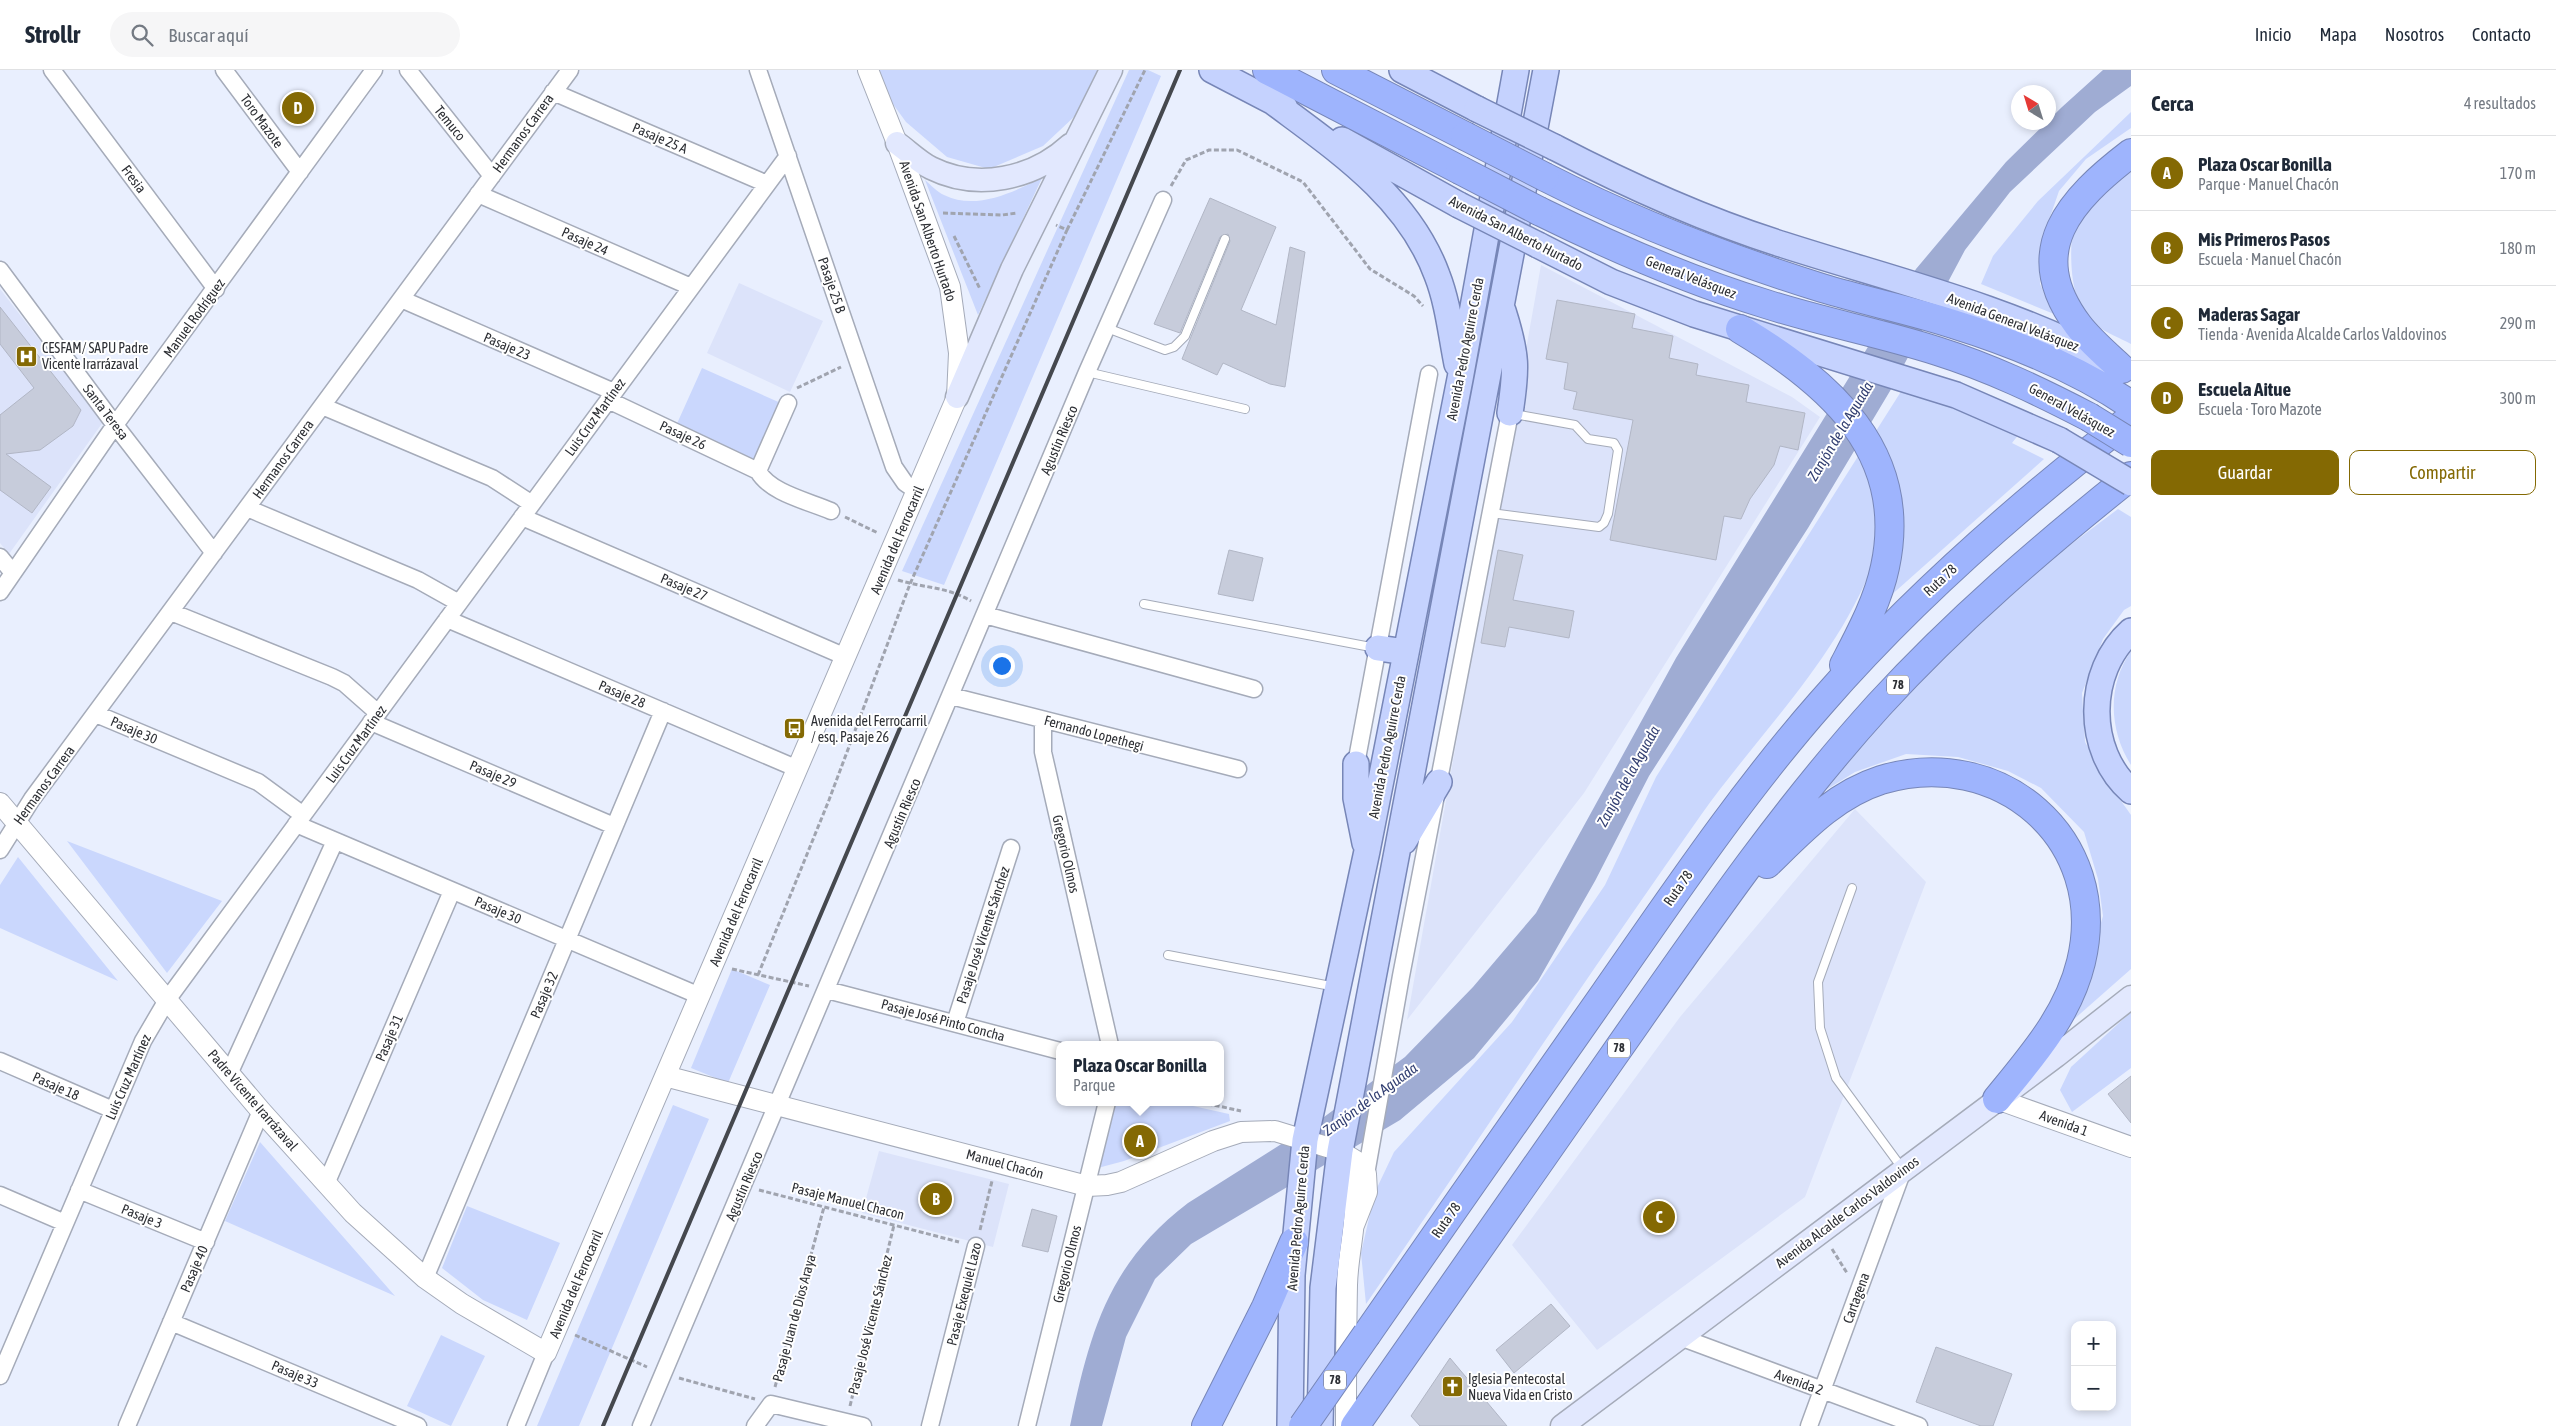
<!DOCTYPE html>
<html lang="es">
<head>
<meta charset="utf-8">
<style>
  :root { --surface:#fff; --page:#f6f6f7; --text:#1f2937; --muted:#747a83; --line:#e0e1e3; --accent:#846903 }
  body { margin:0; font-family:"Asap Condensed",sans-serif; background:var(--page); color:var(--text) }
  .controls { position:absolute; right:15px; bottom:15px; display:grid; overflow:hidden; border-radius:10px; box-shadow:0 2px 8px #0003 }
  .controls button { width:45px; height:45px; display:grid; place-items:center; padding:0; border:0; border-bottom:1px solid var(--line); background:var(--surface); color:var(--text); font:25px sans-serif }
  .compass { position:absolute; left:2011px; top:15px; width:45px; height:45px; border-radius:50%; background:var(--surface); box-shadow:0 2px 8px #0003; rotate:322deg }
  .you { position:absolute; left:1001px; top:595px; width:18px; height:18px; margin:-12px; border:4px solid #fff; border-radius:50%; background:#1a73e8; box-shadow:0 0 0 8px #1a73e833 }
  .badge { display:grid; place-items:center; width:32px; height:32px; border-radius:50%; background:var(--accent); color:#fff; font-size:16px; font-weight:700 }
  .pin { position:absolute; translate:-50% -50%; border:2px solid #fff; box-shadow:0 1px 5px #0006 }
  .popup { position:absolute; left:1056px; top:971px; width:168px; height:65px; box-sizing:border-box; display:grid; place-content:center; border-radius:10px; background:var(--surface); filter:drop-shadow(0 1px 4px #0005); font-size:16px; white-space:nowrap; color:var(--muted) }
  .popup b { font-size:19px; color:var(--text) }
  .popup::after { content:''; position:absolute; left:50%; top:100%; margin-left:-10px; border:10px solid transparent; border-top-color:var(--surface) }
  .list { margin:0; padding:0; list-style:none }
  h2 { display:flex; justify-content:space-between; align-items:center; height:65px; margin:0; padding:0 20px; font-size:21px }
  h2 small { font-size:16px; font-weight:400; color:var(--muted) }
  .list li { display:grid; grid-template-columns:32px 1fr auto; gap:15px; align-items:center; box-sizing:border-box; height:75px; padding:0 20px; border-top:1px solid var(--line) }
  .list b { display:block; font-size:19px; white-space:nowrap }
  .list p { margin:0; font-size:16px; white-space:nowrap; color:var(--muted) }
  .list em { font-size:16px; font-style:normal; color:var(--muted) }
  .actions { display:flex; gap:10px; padding:15px 20px }
  .actions a { flex:1; padding:11px 0; border:1px solid var(--accent); border-radius:10px; text-align:center; font-size:18px; color:var(--accent) }
  .actions .main { background:var(--accent); color:#fff }
  .icon { flex:none; width:28px; height:28px; fill:none; stroke:currentColor; stroke-width:2; stroke-linecap:round; stroke-linejoin:round }
  .map { position:relative; flex:none; width:2131px; height:1356px; overflow:hidden }
  header { display:flex; align-items:center; gap:30px; box-sizing:border-box; height:70px; padding:0 25px; background:var(--surface); border-bottom:1px solid var(--line) }
  header strong { font-size:24px }
  nav { display:flex; gap:28px; margin-inline-start:auto; font-size:18px }
  .search { width:350px; height:45px; background:var(--page); display:flex; align-items:center; gap:12px; box-sizing:border-box; padding:0 18px; border-radius:28px; color:var(--muted); font-size:19px }
  main { display:flex }
  aside { flex:1; background:var(--surface) }
  .map>svg:first-child { display:block }
  .built { fill:#dce3fa }
  .green { fill:#cad7fd }
  .water { fill:#9facd3 }
  .building { fill:#c7ccdb; stroke:#b1b6c5 }
  .lines { fill:none; stroke-linecap:round; stroke-linejoin:round }
  .service-casing { stroke:#a5abb9; stroke-width:10 }
  .minor-casing { stroke:#a5abb9; stroke-width:19 }
  .tertiary-casing { stroke:#a5abb9; stroke-width:22 }
  .secondary-casing { stroke:#a5abb9; stroke-width:25 }
  .primary-casing { stroke:#7786b7; stroke-width:28 }
  .motorway-casing { stroke:#7786b7; stroke-width:30 }
  .path { stroke:#a0a4af; stroke-width:3; stroke-dasharray:5 2.5; stroke-linecap:butt }
  .service { stroke:#fff; stroke-width:8 }
  .minor { stroke:#fff; stroke-width:16 }
  .tertiary { stroke:#fff; stroke-width:20 }
  .secondary { stroke:#e2e8fe; stroke-width:22 }
  .primary { stroke:#c5d2fe; stroke-width:25 }
  .motorway { stroke:#9eb4fd; stroke-width:28 }
  .rail { stroke:#45484e; stroke-width:4 }
  .primary-bridge-casing { stroke:#7786b7; stroke-width:28; stroke-linecap:butt }
  .motorway-bridge-casing { stroke:#7786b7; stroke-width:30; stroke-linecap:butt }
  .primary-bridge { stroke:#c5d2fe; stroke-width:25 }
  .motorway-bridge { stroke:#9eb4fd; stroke-width:28 }
  .labels { text-anchor:middle; dominant-baseline:central; stroke-width:4; stroke-linejoin:round; paint-order:stroke }
  .shield { fill:#fff; stroke:#6d6e72; stroke-width:1 }
  .shield-label { font-size:12px; font-weight:bold; fill:#2e3035 }
  .street-label { font-size:14px; fill:#2e3035; stroke:#fff }
  .poi-label { font-size:14px; fill:#2e3035; stroke:#fff; text-anchor:start }
  .water-label { font-size:15px; font-style:italic; fill:#313e71; stroke:#fff }
</style>
</head>
<body>
<header>
<strong>Strollr</strong>
<div class="search"><svg class="icon" aria-label="search" viewBox="0 0 24 24"><circle cx="10" cy="10" r="6"/><path d="M15 15l6 6"/></svg>Buscar aquí</div>
<nav><a>Inicio</a><a>Mapa</a><a>Nosotros</a><a>Contacto</a></nav>
</header>
<main>
<div class="map">
<svg width="2131" height="1356" viewBox="0 0 2131 1356">
  <rect width="100%" height="100%" fill="#e9effe"/>
  <path class="built" d="M1541,195L1792,327L1820,347L1584,723L1407,950Z
    M739,213L823,251L790,322L707,283Z
    M0,219L103,352L9,484L0,473Z
    M1855,739L1926,812L1805,1127L1597,1280L1512,1175L1680,947Z
    M879,1081L1009,1114L993,1177L862,1143Z"/>
  <path class="green" d="M878,0H1100L1075,46L1043,76L989,99L947,87L906,52L890,30Z
    M1129,0H1148L1161,6L944,515L902,501Z
    M2131,42V58L2086,89L2059,121L2039,179L2040,214L2054,244L1981,214L1993,186L2038,131Z
    M2131,99V274C2120,268 2107,263 2097,256C2067,236 2070,182 2073,151Z
    M1042,108L978,245L925,110C931,115 937,122 944,125C976,141 1013,122 1042,108Z
    M702,298L783,334L756,394L675,358Z
    M1902,320L1945,334L2019,364L2012,373L2044,389L1888,528L1890,396L1876,361Z
    M1862,380C1872,411 1889,446 1878,479C1845,582 1762,659 1701,745C1587,906 1478,1071 1366,1234L1361,1183L1375,1122L1394,1082L1512,952L1605,815L1656,707Z
    M2118,439L2131,447V536L2124,540L2103,569L2082,623L2085,672L2107,711L2131,745V899L2072,951L2103,846L2098,809L2084,762L2041,718L2008,701L1958,687L1906,684L1855,702L1813,728L1902,624L2026,508Z
    M2131,581V695C2109,660 2107,616 2131,581Z
    M67,771L222,831L167,903Z
    M18,787L118,911L0,858V815Z
    M732,899L770,915L728,1013L691,998Z
    M2131,942V998L2072,1042L2060,1020L2071,997Z
    M1115,1032H1175L1229,1044L1230,1051L1124,1091L1094,1099Z
    M673,1035L709,1049L579,1356H537Z
    M260,1072L395,1226L225,1151Z
    M467,1136L560,1173L527,1250L483,1230L442,1198Z
    M441,1265L485,1286L451,1356L407,1336Z"/>
  <path class="water" d="M2103,0H2131V16L2095,42L2010,122L1965,180L1890,321L1808,458L1649,706L1595,811L1538,911L1474,988L1400,1050L1191,1174L1155,1209L1126,1267L1102,1356H1070C1090,1262 1108,1194 1188,1133L1324,1047L1405,987L1473,917L1536,843L1676,588L1916,199L2006,92L2062,37Z"/>
  <path class="building" d="M1210,128L1276,157L1241,240L1276,255L1290,177L1305,182L1285,317L1270,314L1223,293L1217,305L1182,289L1230,171L1228,164L1220,167L1180,263L1154,254Z
    M1557,230L1635,244L1632,258L1673,266L1669,288L1698,294L1696,305L1749,315L1746,332L1805,343L1798,380L1780,376L1774,395L1750,429L1741,449L1724,446L1716,490L1610,470L1633,350L1573,339L1577,322L1564,319L1568,293L1546,289Z
    M0,237L81,340L73,356L40,380L6,384L51,417L32,443L0,420V345L34,318L0,274Z
    M1229,480L1263,488L1253,531L1218,524Z
    M1498,480L1523,485L1513,530L1574,541L1569,568L1509,557L1505,577L1481,573Z
    M2131,1006V1053L2108,1024Z
    M1032,1139L1057,1146L1048,1182L1022,1176Z
    M1551,1234L1570,1256L1514,1303L1496,1280Z
    M1936,1277L2012,1304L1993,1356H1981L1916,1332Z
    M1450,1288L1507,1356H1420L1411,1346Z"/>
  <g class="lines">
    <defs>
      <path id="service" d="M1107,258L1165,280L1174,277L1185,266L1225,169
        M1087,302L1245,339
        M1491,443L1599,457L1604,453L1608,444L1618,380L1614,373L1588,369L1575,355L1514,344
        M1144,534L1376,578
        M1852,818L1818,912L1820,958L1836,1008L1902,1098
        M1168,885L1336,917"/>
      <path id="minor" d="M52,0L216,219
        M224,0L300,102
        M408,0L492,106
        M758,0L894,397L905,413L918,422
        M553,22L767,114
        M478,124L691,217
        M0,200L115,355L214,483
        M401,229L614,322
        M608,330L758,401C770,423 808,431 831,441
        M322,336L492,408L532,434
        M758,401L788,333
        M247,438L418,510L459,533
        M522,447L846,587
        M0,487L13,503
        M0,522L115,355L374,0
        M171,542L332,607L344,613L378,643
        M985,545L1254,619
        M447,549L798,699
        M951,626L1238,699
        M96,644L258,712L303,745
        M1043,650V682L1110,975
        M371,652L614,756
        M1356,694L1429,304
        M296,754L700,926
        M0,780L32,729L570,0
        M827,920L1060,981
        M955,953L1011,778
        M0,991L113,1040
        M229,1004L335,771
        M1366,1104L1401,906L1510,343
        M326,1114L452,821
        M79,1120L206,1172
        M0,1125L65,1153
        M425,1208L663,641
        M171,1252L418,1356
        M1680,1267L1919,1356
        M0,1306L143,971L167,930L788,86
        M127,1356L261,1041
        M516,1356L546,1283
        M641,1356L1087,302L1163,130
        M755,1356L771,1334L863,1356
        M930,1356L976,1176
        M1027,1356L1107,1032
        M1809,1356L1903,1100"/>
      <path id="tertiary" d="M0,733L261,1041L353,1143L425,1208L462,1234L546,1283L957,327L959,283L950,217L897,73L868,0
        M665,1006L1087,1116L1107,1115L1121,1112L1213,1071L1241,1062L1275,1061L1340,1081L1361,1094L1366,1104L1367,1122L1354,1155
        M1997,1029L2131,1077
        M1341,1082C1368,1124 1348,1169 1347,1215C1346,1262 1346,1309 1346,1356"/>
      <path id="secondary" d="M897,73C908,81 919,92 931,98C977,121 1033,109 1070,75
        M957,327L1012,199L1111,0
        M1562,1356L2056,986L2131,927"/>
      <path id="primary" d="M1212,0L1285,38
        M1402,0L1477,39
        M1272,31C1336,79 1408,126 1437,205C1448,233 1451,264 1457,294
        M1342,70L1459,135
        M1554,77C1629,116 1704,150 1784,175C1893,210 2007,237 2108,291
        M1538,175L1611,212L1694,244L1956,325L2059,370
        M1503,241C1517,285 1517,298 1510,343
        M2131,561C2086,601 2085,681 2131,721
        M1378,578L1406,582
        M1356,694V728L1365,773
        M1404,771L1439,712
        M1290,1356L1292,1205L1305,1070L1367,781L1460,309L1516,0
        M1320,1356L1323,1218L1340,1081L1546,0"/>
      <path id="motorway" d="M1267,0L1460,100
        M1336,0L1465,66
        M1545,107C1635,153 1726,188 1822,218C1865,231 1910,240 1953,254C2014,273 2078,299 2131,335
        M1539,141C1612,177 1687,210 1766,234C1822,252 1881,263 1937,281C1991,298 2039,321 2089,347
        M1740,259C1828,312 1910,381 1885,497C1878,531 1860,564 1844,595
        M2122,299C2107,285 2090,271 2078,255C2022,180 2071,129 2131,83
        M1767,794C1801,761 1834,725 1881,710C1998,674 2111,768 2081,892C2068,946 2031,987 1997,1029
        M1367,1264C1446,1150 1525,1037 1605,923C1674,824 1741,724 1821,633C1913,527 2020,434 2131,348
        M1206,1356L1266,1237L1294,1172
        M1355,1356C1442,1233 1528,1109 1614,985C1698,865 1780,744 1879,635C1956,551 2042,477 2131,406"/>
    </defs>
    <use href="#service" class="service-casing"/>
    <use href="#minor" class="minor-casing"/>
    <use href="#tertiary" class="tertiary-casing"/>
    <use href="#secondary" class="secondary-casing"/>
    <use href="#primary" class="primary-casing"/>
    <use href="#motorway" class="motorway-casing"/>
    <path class="path" d="M1171,116L1186,90L1209,80H1237L1303,112L1370,199L1414,226L1423,236
      M943,143L1002,145L1017,143
      M1067,160L1145,0
      M954,166L980,219
      M797,318L841,297
      M845,447L878,463
      M898,510C924,518 948,517 971,531
      M732,899L809,916
      M758,905L829,730L910,514L1067,160L1056,155
      M1200,1032L1241,1041
      M759,1120L959,1172
      M980,1160L992,1111
      M1832,1179L1847,1203
      M575,1265L647,1297
      M679,1308L755,1329
      M775,1317L824,1137
      M850,1336L894,1155"/>
    <use href="#service" class="service"/>
    <use href="#minor" class="minor"/>
    <use href="#tertiary" class="tertiary"/>
    <use href="#secondary" class="secondary"/>
    <use href="#primary" class="primary"/>
    <use href="#motorway" class="motorway"/>
    <path class="rail" d="M603,1356L1180,0"/>
    <defs>
      <path id="primary-bridge" d="M1477,39L1554,77
        M1459,135L1538,175
        M2059,370L2131,413"/>
      <path id="motorway-bridge" d="M1465,66L1545,107
        M1460,100L1539,141
        M2089,347L2131,373
        M1303,1356L1367,1264"/>
    </defs>
    <use href="#primary-bridge" class="primary-bridge-casing"/>
    <use href="#motorway-bridge" class="motorway-bridge-casing"/>
    <use href="#primary-bridge" class="primary-bridge"/>
    <use href="#motorway-bridge" class="motorway-bridge"/>
  </g>
  <defs>
    <symbol id="hospital-square" viewBox="-11 -11 22 22"><rect x="-9" y="-9" width="18" height="18" rx="4" fill="#846903" stroke="#fff"/><path d="M-5-5h3v3.5h4V-5h3V5h-3V1.5h-4V5h-3Z" fill="#fff"/></symbol>
    <symbol id="bus-square" viewBox="-11 -11 22 22"><rect x="-9" y="-9" width="18" height="18" rx="4" fill="#846903" stroke="#fff"/><path d="M-5-6H5V4H4V6H2V4H-2V6H-4V4H-5ZM-3.5-4V0h7V-4ZM-3.5 1.2v1.5H-2V1.2ZM2 1.2v1.5H3.5V1.2Z" fill="#fff"/></symbol>
    <symbol id="church-square" viewBox="-11 -11 22 22"><rect x="-9" y="-9" width="18" height="18" rx="4" fill="#846903" stroke="#fff"/><path d="M-1.2-6h2.4v3.5h3.3v2.4h-3.3V6h-2.4V-.1h-3.3v-2.4h3.3Z" fill="#fff"/></symbol>
  </defs>
  <g fill-rule="evenodd">
    <use href="#hospital-square" x="14" y="274" width="25" height="25"/>
    <use href="#bus-square" x="782" y="646" width="25" height="25"/>
    <use href="#church-square" x="1440" y="1304" width="25" height="25"/>
  </g>
  <g class="labels">
    <g class="shield">
      <rect x="1887" y="605.5" width="22" height="19" rx="4"/>
      <rect x="1608" y="968.5" width="22" height="19" rx="4"/>
      <rect x="1324" y="1300.5" width="22" height="19" rx="4"/>
    </g>
    <g class="shield-label">
      <text x="1898" y="615">78</text>
      <text x="1619" y="978">78</text>
      <text x="1335" y="1310">78</text>
    </g>
    <g class="street-label">
      <text transform="translate(262 51) rotate(54)">Toro Mazote</text>
      <text transform="translate(450 53) rotate(51)">Temuco</text>
      <text transform="translate(523 63) rotate(-54)">Hermanos Carrera</text>
      <text transform="translate(660 68) rotate(23)">Pasaje 25 A</text>
      <text transform="translate(134 109) rotate(53)">Fresia</text>
      <text transform="translate(928 161) rotate(71)">Avenida San Alberto Hurtado</text>
      <text transform="translate(1516 163) rotate(27)">Avenida San Alberto Hurtado</text>
      <text transform="translate(585 171) rotate(24)">Pasaje 24</text>
      <text transform="translate(1691 207) rotate(21)">General Velásquez</text>
      <text transform="translate(832 215) rotate(71)">Pasaje 25 B</text>
      <text transform="translate(194 248) rotate(-54)">Manuel Rodríguez</text>
      <text transform="translate(2013 252) rotate(21)">Avenida General Velásquez</text>
      <text transform="translate(507 276) rotate(23)">Pasaje 23</text>
      <text transform="translate(1465 279) rotate(-79)">Avenida Pedro Aguirre Cerda</text>
      <text transform="translate(2072 340) rotate(29)">General Velásquez</text>
      <text transform="translate(106 342) rotate(53)">Santa Teresa</text>
      <text transform="translate(595 347) rotate(-54)">Luis Cruz Martínez</text>
      <text transform="translate(683 365) rotate(25)">Pasaje 26</text>
      <text transform="translate(1059 370) rotate(-67)">Agustín Riesco</text>
      <text transform="translate(283 389) rotate(-54)">Hermanos Carrera</text>
      <text transform="translate(897 470) rotate(-67)">Avenida del Ferrocarril</text>
      <text transform="translate(1940 510) rotate(-43)">Ruta 78</text>
      <text transform="translate(684 517) rotate(23)">Pasaje 27</text>
      <text transform="translate(622 624) rotate(23)">Pasaje 28</text>
      <text transform="translate(134 660) rotate(23)">Pasaje 30</text>
      <text transform="translate(1094 663) rotate(15)">Fernando Lopethegi</text>
      <text transform="translate(356 674) rotate(-54)">Luis Cruz Martínez</text>
      <text transform="translate(1387 677) rotate(-79)">Avenida Pedro Aguirre Cerda</text>
      <text transform="translate(493 704) rotate(23)">Pasaje 29</text>
      <text transform="translate(44 715) rotate(-54)">Hermanos Carrera</text>
      <text transform="translate(902 743) rotate(-67)">Agustín Riesco</text>
      <text transform="translate(1066 784) rotate(77)">Gregorio Olmos</text>
      <text transform="translate(1678 818) rotate(-55)">Ruta 78</text>
      <text transform="translate(498 840) rotate(23)">Pasaje 30</text>
      <text transform="translate(736 842) rotate(-67)">Avenida del Ferrocarril</text>
      <text transform="translate(983 865) rotate(-72)">Pasaje José Vicente Sánchez</text>
      <text transform="translate(544 925) rotate(-67)">Pasaje 32</text>
      <text transform="translate(943 950) rotate(15)">Pasaje José Pinto Concha</text>
      <text transform="translate(389 968) rotate(-67)">Pasaje 31</text>
      <text transform="translate(128 1007) rotate(-66)">Luis Cruz Martínez</text>
      <text transform="translate(56 1016) rotate(24)">Pasaje 18</text>
      <text transform="translate(253 1030) rotate(49)">Padre Vicente Irarrázaval</text>
      <text transform="translate(2064 1053) rotate(20)">Avenida 1</text>
      <text transform="translate(1005 1094) rotate(15)">Manuel Chacón</text>
      <text transform="translate(744 1116) rotate(-67)">Agustín Riesco</text>
      <text transform="translate(848 1131) rotate(14)">Pasaje Manuel Chacon</text>
      <text transform="translate(1847 1142) rotate(-37)">Avenida Alcalde Carlos Valdovinos</text>
      <text transform="translate(142 1146) rotate(22)">Pasaje 3</text>
      <text transform="translate(1298 1148) rotate(-85)">Avenida Pedro Aguirre Cerda</text>
      <text transform="translate(1446 1150) rotate(-55)">Ruta 78</text>
      <text transform="translate(1067 1194) rotate(-76)">Gregorio Olmos</text>
      <text transform="translate(194 1199) rotate(-67)">Pasaje 40</text>
      <text transform="translate(576 1214) rotate(-67)">Avenida del Ferrocarril</text>
      <text transform="translate(964 1224) rotate(-76)">Pasaje Exequiel Lazo</text>
      <text transform="translate(1856 1228) rotate(-70)">Cartagena</text>
      <text transform="translate(794 1248) rotate(-75)">Pasaje Juan de Dios Araya</text>
      <text transform="translate(870 1255) rotate(-76)">Pasaje José Vicente Sánchez</text>
      <text transform="translate(295 1304) rotate(23)">Pasaje 33</text>
      <text transform="translate(1799 1312) rotate(20)">Avenida 2</text>
    </g>
    <g class="poi-label">
      <text x="42" y="278">CESFAM/ SAPU Padre<tspan x="42" dy="16">Vicente Irarrázaval</tspan></text>
      <text x="811" y="651">Avenida del Ferrocarril<tspan x="811" dy="16">/ esq. Pasaje 26</tspan></text>
      <text x="1468" y="1309">Iglesia Pentecostal<tspan x="1468" dy="16">Nueva Vida en Cristo</tspan></text>
    </g>
    <g class="water-label">
      <text transform="translate(1840 361) rotate(-59)">Zanjón de la Aguada</text>
      <text transform="translate(1628 706) rotate(-61)">Zanjón de la Aguada</text>
      <text transform="translate(1370 1029) rotate(-36)">Zanjón de la Aguada</text>
    </g>
  </g>
</svg>
<div class="controls">
<button>+</button>
<button>−</button>
</div>
<svg class="compass" viewBox="-18 -18 36 36"><path d="M0-13l5 13h-10z" fill="#e53935"/><path d="M0 13l5-13h-10z" fill="#747a83"/></svg>
<div class="you"></div>
<div class="pin badge" style="left:1140px;top:1071px">A</div>
<div class="popup"><b>Plaza Oscar Bonilla</b>Parque</div>
<div class="pin badge" style="left:936px;top:1129px">B</div>
<div class="pin badge" style="left:1659px;top:1147px">C</div>
<div class="pin badge" style="left:298px;top:38px">D</div>
</div>
<aside>
<h2>Cerca<small>4 resultados</small></h2>
<ul class="list">
<li><span class="badge">A</span><div><b>Plaza Oscar Bonilla</b><p>Parque · Manuel Chacón</p></div><em>170 m</em></li>
<li><span class="badge">B</span><div><b>Mis Primeros Pasos</b><p>Escuela · Manuel Chacón</p></div><em>180 m</em></li>
<li><span class="badge">C</span><div><b>Maderas Sagar</b><p>Tienda · Avenida Alcalde Carlos Valdovinos</p></div><em>290 m</em></li>
<li><span class="badge">D</span><div><b>Escuela Aitue</b><p>Escuela · Toro Mazote</p></div><em>300 m</em></li>
</ul>
<div class="actions"><a class="main">Guardar</a><a>Compartir</a></div>
</aside>
</main>
</body>
</html>
